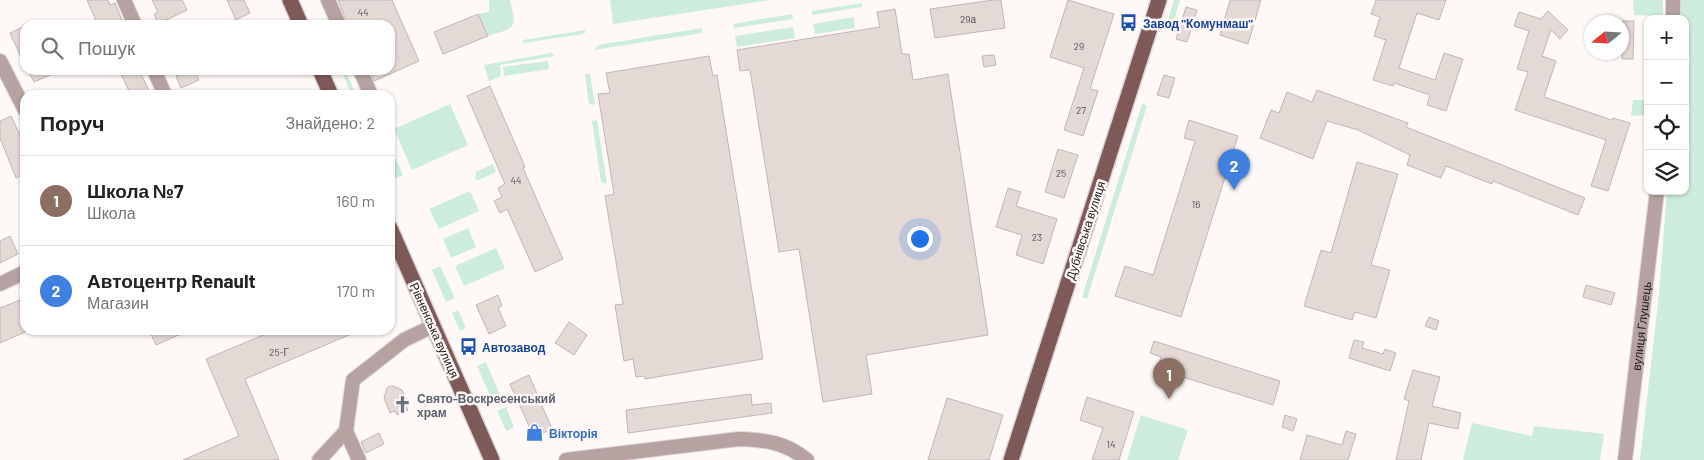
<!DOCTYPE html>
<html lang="uk">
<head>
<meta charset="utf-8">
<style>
  :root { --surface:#fff; --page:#f2f2f2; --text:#222; --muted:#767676; --line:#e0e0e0; --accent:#111827 }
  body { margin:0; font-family:Barlow,sans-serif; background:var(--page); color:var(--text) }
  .controls { position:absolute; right:15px; top:15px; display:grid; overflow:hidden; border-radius:10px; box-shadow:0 1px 4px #0004 }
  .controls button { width:45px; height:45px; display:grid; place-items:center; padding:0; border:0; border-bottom:1px solid var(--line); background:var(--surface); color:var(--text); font:25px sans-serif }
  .compass { position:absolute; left:1584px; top:15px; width:45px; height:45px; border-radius:50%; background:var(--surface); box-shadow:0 1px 4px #0004; rotate:252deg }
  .you { position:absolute; left:919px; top:238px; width:18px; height:18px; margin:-12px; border:4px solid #fff; border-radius:50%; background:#1a73e8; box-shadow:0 0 0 8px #1a73e833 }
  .badge { display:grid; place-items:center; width:32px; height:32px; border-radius:50%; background:var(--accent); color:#fff; font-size:16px; font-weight:700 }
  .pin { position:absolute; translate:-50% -41px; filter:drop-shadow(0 1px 2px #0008) }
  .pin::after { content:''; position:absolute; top:26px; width:18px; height:15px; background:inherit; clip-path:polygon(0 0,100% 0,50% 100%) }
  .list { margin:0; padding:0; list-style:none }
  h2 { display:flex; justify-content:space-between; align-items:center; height:65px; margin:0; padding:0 20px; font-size:21px }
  h2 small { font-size:16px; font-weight:400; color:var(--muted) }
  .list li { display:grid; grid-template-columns:32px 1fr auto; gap:15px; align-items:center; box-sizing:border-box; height:90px; padding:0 20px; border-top:1px solid var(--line) }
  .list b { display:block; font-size:19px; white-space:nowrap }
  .list p { margin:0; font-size:16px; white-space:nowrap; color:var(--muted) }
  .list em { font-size:16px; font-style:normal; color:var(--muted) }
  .icon { flex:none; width:28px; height:28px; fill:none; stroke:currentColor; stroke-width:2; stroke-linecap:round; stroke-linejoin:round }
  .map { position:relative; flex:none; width:1704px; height:460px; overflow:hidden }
  .search { position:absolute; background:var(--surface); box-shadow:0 1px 4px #0004; left:20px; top:20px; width:375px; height:55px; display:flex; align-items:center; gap:12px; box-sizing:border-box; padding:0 18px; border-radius:15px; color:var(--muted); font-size:19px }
  .panel { position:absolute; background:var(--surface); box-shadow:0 1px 4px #0004; left:20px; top:90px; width:375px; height:245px; border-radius:15px }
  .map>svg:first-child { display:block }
  .green { fill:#ccecdc }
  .building { fill:#e5d9d6; stroke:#c0b5b1 }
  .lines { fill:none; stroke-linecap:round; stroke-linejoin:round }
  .minor-casing { stroke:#dbd6d4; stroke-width:16 }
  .major-casing { stroke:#dbd6d4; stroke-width:18 }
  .minor { stroke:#b8a2a1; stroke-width:14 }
  .major { stroke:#7f5958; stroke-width:15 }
  .labels { text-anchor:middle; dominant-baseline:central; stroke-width:5; stroke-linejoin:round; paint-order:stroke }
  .number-label { font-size:10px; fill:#544e4b }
  .transit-label { font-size:12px; font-weight:bold; fill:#164399; stroke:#fef9f7; text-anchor:start }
  .street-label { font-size:12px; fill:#23201d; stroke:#fef9f7 }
  .worship-label { font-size:12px; font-weight:bold; fill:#5b616d; stroke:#fef9f7; text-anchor:start }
  .shop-label { font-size:12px; font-weight:bold; fill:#366cbe; stroke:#fef9f7; text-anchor:start }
</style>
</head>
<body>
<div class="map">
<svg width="1704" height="460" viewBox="0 0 1704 460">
  <rect width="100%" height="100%" fill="#fef9f7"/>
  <path class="green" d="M489,0H510C517,30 516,27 488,36L478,14L489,12Z
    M610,0H771L613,24Z
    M1174,0H1180L1171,31L1165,29Z
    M1633,0H1663V19H1658V16L1634,15Z
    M1681,0H1704V460H1640L1659,294L1667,191H1685V19H1681Z
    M862,3V7L812,15V11Z
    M792,14L793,19L734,28L733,24Z
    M854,17L855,28L815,34L813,24Z
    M793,27L795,38L737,47L735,36Z
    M702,28V33L594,50L598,45Z
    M585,30V33L583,34L524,43L523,40Z
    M551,53L555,56L500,65L501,76L489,81L484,65Z
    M548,61L549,69L504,76L503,67Z
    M341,70H345L356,95H352Z
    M585,74H590L595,105L589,104Z
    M1633,100H1648V115L1631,116Z
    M450,104L468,145L412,170L394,129Z
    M1142,104L1147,106L1087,299L1082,297Z
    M597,120L607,184L601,182L592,121Z
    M390,146L403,175L394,179L390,169Z
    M493,164L496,172L479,180L475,179L476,172Z
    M470,191L479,211L439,229L429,209Z
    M468,228L476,247L451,258L443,239Z
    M496,248L505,268L464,286L455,266Z
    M440,266L455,298L446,302L432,270Z
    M458,310L466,328L460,331L452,313Z
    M486,362L500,395L491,398L477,366Z
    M506,407L514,427L506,431L497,411Z
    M1141,415L1188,430L1178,460H1127Z
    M1472,423L1532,436L1534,426L1604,434L1600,460H1463Z"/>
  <path class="building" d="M87,0H108L110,5L115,3L124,25H98Z
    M152,0H182L187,10L158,24L154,14L158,12Z
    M227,0H244L250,13L236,20Z
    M338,0H392L419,61L374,81L370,70H390V25H348Z
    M993,0H1001L1005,28L935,38L930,9Z
    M1068,0L1114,14L1090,89L1098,91L1083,136L1064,130L1084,68L1050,57Z
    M1230,0H1261L1248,44L1220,35Z
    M1376,0H1446L1439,20L1417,13L1399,68L1435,80L1444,53L1463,59L1446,111L1427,105L1430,95L1394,83L1393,86L1373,80L1386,40L1374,36L1380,17L1371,14Z
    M1186,7L1197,10L1187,42L1176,39Z
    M895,9L902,54H909L913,80L948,74L988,335L866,355L872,394L823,402L799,249L779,252L750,70L740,71L737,50L880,27L877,12Z
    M1548,11L1568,30L1560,39L1551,30L1542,56L1556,61L1544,97L1612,120L1613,118L1630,123L1608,191L1591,186L1606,140L1515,110L1528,72L1517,69L1529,31L1514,26L1519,12L1541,19Z
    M478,14L488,36L443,54L434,32Z
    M1622,21H1634L1633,59H1622Z
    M25,26V66L10,33Z
    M994,55L996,65L984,67L982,56Z
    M709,56L713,76L717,75L763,359L645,379L644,376L636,377L633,359L624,361L615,305L623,304L605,196L614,194L598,94L610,93L606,73Z
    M28,70H61L34,82Z
    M119,70H139L151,95H131Z
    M190,70H194L199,80L181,88L176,76Z
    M1164,75L1175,78L1169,98L1157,95Z
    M490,86L525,167L523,168L563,259L535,272L507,209L500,213L494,201L502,197L498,188L505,184L467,96Z
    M1317,90L1408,123L1406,127L1585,198L1578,215L1493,181L1492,184L1446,166L1441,178L1407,165L1410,155L1358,130L1327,121L1313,159L1260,138L1271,110L1279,113L1287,92L1312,102Z
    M11,116L25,146V174L16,178L0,138V121Z
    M1189,120L1238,136L1181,317L1115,296L1125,266L1153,275L1195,141L1184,138Z
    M1058,149L1078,155L1064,198L1045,192Z
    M1357,162L1398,174L1371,265L1390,270L1376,318L1355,312L1352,320L1304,306L1321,250L1331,253Z
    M1008,188L1021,192L1016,206L1057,219L1043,264L1016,255L1022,235L996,227Z
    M10,236L18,254L0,263V241Z
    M1586,285L1615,293L1611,305L1583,297Z
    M498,295L502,306L498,308L506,326L489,334L476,305Z
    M25,298V332L0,343V308Z
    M1429,317L1439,321L1436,330L1425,326Z
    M569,322L587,335L574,355L555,343Z
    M149,330H190L156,345Z
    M275,330H361L245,379L279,460H183L239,436L206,359Z
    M1354,340L1364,342L1362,348L1383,354L1385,349L1396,353L1390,371L1349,358Z
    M1154,341L1280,381L1273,405L1157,369L1161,357L1150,353Z
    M1413,370L1440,377L1432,406L1461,413L1458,429L1429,423L1421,460H1396L1409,401L1404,399Z
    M529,375L552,429L534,437L510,384Z
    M390,386H393L402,390L409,404L406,406L408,410L397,415L395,411L390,413L384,398L387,388Z
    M751,394L752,405L771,403L772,413L628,433L626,410Z
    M1087,397L1134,412L1119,460H1092L1103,428L1080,420Z
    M947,398L1003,415L989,460H928Z
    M1285,415L1297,419L1293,431L1282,427Z
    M1346,431L1356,434L1348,460H1300L1307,435L1342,445Z
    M379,433L384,444L366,453L361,442Z"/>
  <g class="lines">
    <defs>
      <g id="minor">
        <path d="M124,0L135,25"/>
        <path d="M328,0L339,25"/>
        <path d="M1673,19V0"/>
        <path d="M0,61L25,110"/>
        <path d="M154,70L165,95"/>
        <path d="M360,70L371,95"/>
        <path d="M0,284L25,272"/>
        <path d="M346,431L359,460"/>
        <path d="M319,460L346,431L353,380L404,340L433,326"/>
        <path d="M566,460L739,439C766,440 785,442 807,460"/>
        <path id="s1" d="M1625,460L1657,191"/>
      </g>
      <path id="major" d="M290,0L301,25
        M320,70L331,95
        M390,228L492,460
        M1011,460L1159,0"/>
    </defs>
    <use href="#minor" class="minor-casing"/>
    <use href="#major" class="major-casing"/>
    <use href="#minor" class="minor"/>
    <use href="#major" class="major"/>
  </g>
  <defs>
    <symbol id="bus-bare" viewBox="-9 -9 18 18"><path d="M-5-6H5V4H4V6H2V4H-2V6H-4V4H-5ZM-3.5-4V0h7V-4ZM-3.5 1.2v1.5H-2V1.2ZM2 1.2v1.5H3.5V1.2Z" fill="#1a4fb4" stroke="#fef9f7" stroke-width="2.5" paint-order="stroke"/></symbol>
    <symbol id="church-bare" viewBox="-9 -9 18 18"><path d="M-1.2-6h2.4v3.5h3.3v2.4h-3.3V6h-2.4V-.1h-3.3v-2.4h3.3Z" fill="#6b7280" stroke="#fef9f7" stroke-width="2.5" paint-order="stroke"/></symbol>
    <symbol id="shop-bare" viewBox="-9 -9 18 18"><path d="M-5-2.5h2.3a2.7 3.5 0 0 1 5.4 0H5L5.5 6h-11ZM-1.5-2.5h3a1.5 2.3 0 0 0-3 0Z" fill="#3f7fe0" stroke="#fef9f7" stroke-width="2.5" paint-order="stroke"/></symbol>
  </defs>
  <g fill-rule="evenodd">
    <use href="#bus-bare" x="1116" y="10" width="25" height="25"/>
    <use href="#bus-bare" x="456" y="334" width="25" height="25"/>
    <use href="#church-bare" x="390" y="392" width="25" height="25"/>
    <use href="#shop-bare" x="522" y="420" width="25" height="25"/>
  </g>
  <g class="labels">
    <g class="number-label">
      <text x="363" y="12">44</text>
      <text x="968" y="19">29а</text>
      <text x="1079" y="46">29</text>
      <text x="1081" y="110">27</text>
      <text x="1061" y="173">25</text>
      <text x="516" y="180">44</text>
      <text x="1196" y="204">16</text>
      <text x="1037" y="237">23</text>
      <text x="279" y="352">25-Г</text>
      <text x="1111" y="444">14</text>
    </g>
    <g class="transit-label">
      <text x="1143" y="23">Завод "Комунмаш"</text>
      <text x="482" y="347">Автозавод</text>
    </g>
    <g class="street-label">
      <text transform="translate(1085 230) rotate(-72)">Дубнівська вулиця</text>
      <text stroke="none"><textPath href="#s1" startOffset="135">вулиця Глушець</textPath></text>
      <text transform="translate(435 330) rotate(66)">Рівненська вулиця</text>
    </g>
    <g class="worship-label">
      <text x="417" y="398">Свято-Воскресенський<tspan x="417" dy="14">храм</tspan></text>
    </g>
    <g class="shop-label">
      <text x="549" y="433">Вікторія</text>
    </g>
  </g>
</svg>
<div class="controls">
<button>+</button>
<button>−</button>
<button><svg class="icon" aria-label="locate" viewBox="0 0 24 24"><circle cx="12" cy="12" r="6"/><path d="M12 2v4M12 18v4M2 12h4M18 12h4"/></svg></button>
<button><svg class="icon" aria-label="layers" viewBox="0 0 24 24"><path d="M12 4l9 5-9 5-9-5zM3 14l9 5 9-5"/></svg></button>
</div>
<svg class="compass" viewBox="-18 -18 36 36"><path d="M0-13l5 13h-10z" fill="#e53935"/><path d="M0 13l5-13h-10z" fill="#767676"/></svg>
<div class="you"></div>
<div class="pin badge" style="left:1169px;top:399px;background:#8d6e63">1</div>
<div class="pin badge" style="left:1234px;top:190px;background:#3f7fe0">2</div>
<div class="search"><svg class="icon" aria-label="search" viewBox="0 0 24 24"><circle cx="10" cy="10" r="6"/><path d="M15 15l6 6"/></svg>Пошук</div>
<section class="panel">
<h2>Поруч<small>Знайдено: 2</small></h2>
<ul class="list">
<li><span class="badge" style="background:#8d6e63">1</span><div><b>Школа №7</b><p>Школа</p></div><em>160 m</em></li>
<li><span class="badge" style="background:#3f7fe0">2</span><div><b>Автоцентр Renault</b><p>Магазин</p></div><em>170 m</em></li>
</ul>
</section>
</div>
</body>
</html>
